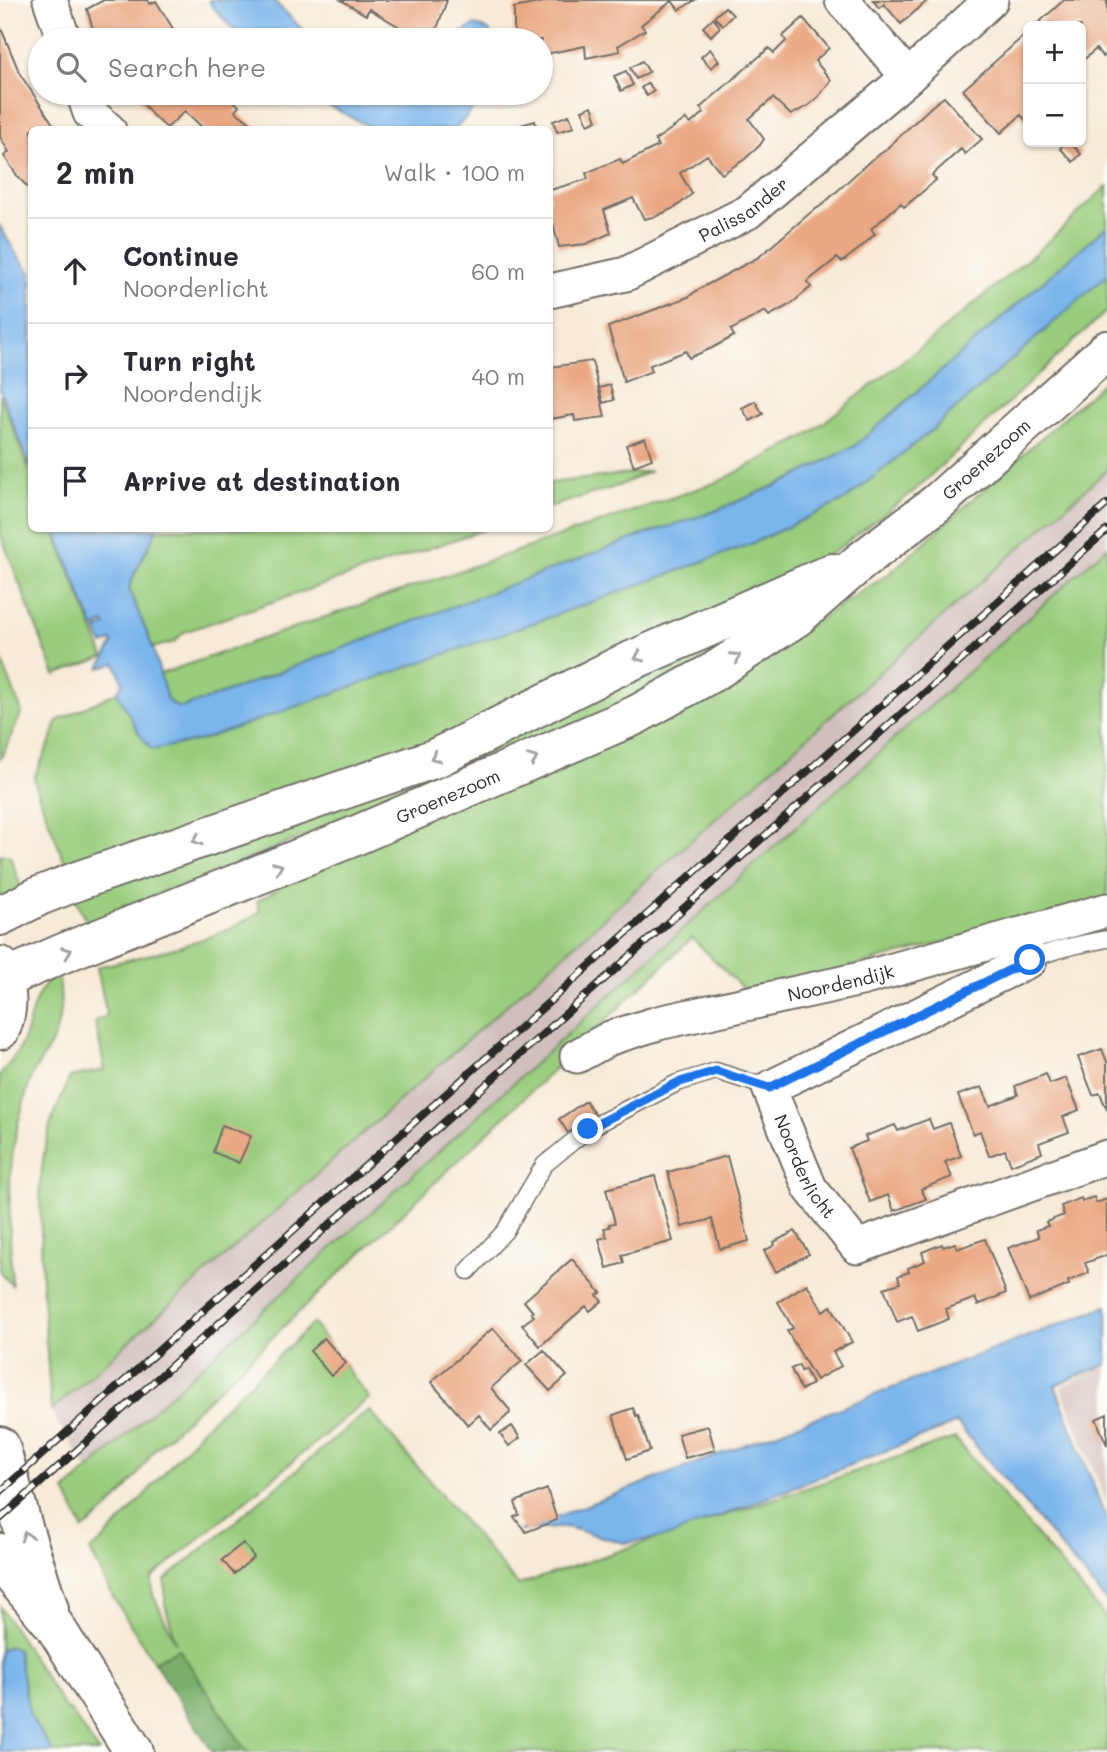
<!DOCTYPE html>
<html lang="en">
<head>
<meta charset="utf-8">
<style>
  :root { --surface:#fff; --page:#f2f2f3; --text:#2b2b33; --muted:#7c7c81; --line:#e1e1e2 }
  body { margin:0; font-family:Mali,sans-serif; background:var(--page); color:var(--text) }
  .controls { position:absolute; right:21px; top:21px; display:grid; overflow:hidden; border-radius:10px; box-shadow:0 2px 5px #0004 }
  .controls button { width:63px; height:63px; display:grid; place-items:center; padding:0; border:0; border-bottom:2px solid var(--line); background:var(--surface); color:var(--text); font:35px sans-serif }
  .stop { position:absolute; width:21px; height:21px; margin:-16px; border:5px solid #1a73e8; border-radius:50%; background:#fff }
  .stop.end { background:#1a73e8; border-color:#fff; box-shadow:0 2px 7px #0008 }
  .list { margin:0; padding:0; list-style:none }
  h2 { display:flex; justify-content:space-between; align-items:center; height:91px; margin:0; padding:0 28px; font-size:30px }
  h2 small { font-size:23px; font-weight:400; color:var(--muted) }
  .list li { display:grid; grid-template-columns:46px 1fr auto; gap:21px; align-items:center; box-sizing:border-box; height:105px; padding:0 28px; border-top:2px solid var(--line) }
  .list b { display:block; font-size:26px; white-space:nowrap }
  .list p { margin:0; font-size:23px; white-space:nowrap; color:var(--muted) }
  .list em { font-size:23px; font-style:normal; color:var(--muted) }
  .icon { flex:none; width:38px; height:38px; fill:none; stroke:currentColor; stroke-width:2; stroke-linecap:round; stroke-linejoin:round }
  .map { position:relative; flex:none; width:1107px; height:1752px; overflow:hidden }
  .search { position:absolute; background:var(--surface); box-shadow:0 2px 5px #0004; left:28px; top:28px; width:525px; height:77px; display:flex; align-items:center; gap:18px; box-sizing:border-box; padding:0 24px; border-radius:38px; color:var(--muted); font-size:26px }
  .panel { position:absolute; background:var(--surface); box-shadow:0 2px 5px #0004; left:28px; top:126px; width:525px; height:406px; border-radius:10px }
  .map>svg:first-child { display:block }
  .industrial { fill:#d1bfbd }
  .green { fill:#99cd7d; stroke:#627c54; stroke-width:2 }
  .forest { fill:#7ab06c; stroke:#526e4c; stroke-width:2 }
  .water { fill:#7ab5ec; stroke:#52708c; stroke-width:2 }
  .building { fill:#eaa883 }
  .lines { fill:none; stroke-linecap:round; stroke-linejoin:round }
  .service-casing { stroke:#726e67; stroke-width:19 }
  .minor-casing { stroke:#726e67; stroke-width:37 }
  .tertiary-casing { stroke:#726e67; stroke-width:42 }
  .service { stroke:#fff; stroke-width:16 }
  .minor { stroke:#fff; stroke-width:33 }
  .tertiary { stroke:#fff; stroke-width:38 }
  .rail-casing { stroke:#2b2b2b; stroke-width:8 }
  .rail { stroke:#fdfcf7; stroke-width:5; stroke-dasharray:16; stroke-linecap:butt }
  .oneway { stroke:#a0a0a0 }
  .route { stroke:#1a73e8; stroke-width:9 }
  .labels { text-anchor:middle; dominant-baseline:central; stroke-width:6; stroke-linejoin:round; paint-order:stroke }
  .street-label { font-size:18px; fill:#2b2b2b; stroke:#fdfcf7 }
</style>
</head>
<body>
<div class="map">
<svg width="1107" height="1752" viewBox="0 0 1107 1752">
  <rect width="100%" height="100%" fill="#fdfcf7"/>
  <filter id="ink" filterUnits="userSpaceOnUse"><feTurbulence type="fractalNoise" baseFrequency=".0143" numOctaves="2"/><feDisplacementMap in="SourceGraphic" scale="14" xChannelSelector="R" yChannelSelector="G"/><feConvolveMatrix kernelMatrix="1 2 1 2 8 2 1 2 1" color-interpolation-filters="sRGB"/></filter>
  <filter id="wash" filterUnits="userSpaceOnUse"><feTurbulence type="fractalNoise" baseFrequency=".00686" numOctaves="4" result="noise"/><feDisplacementMap in="SourceGraphic" scale="28" xChannelSelector="R" yChannelSelector="G"/><feGaussianBlur stdDeviation="1.57" result="paint"/><feColorMatrix in="noise" values="0 0 0 0 0 0 0 0 0 0 0 0 0 0 0 0 0 1.4 0 .05"/><feComposite in="paint" operator="in"/></filter>
  <g filter="url(#wash)">
    <rect width="100%" height="100%" fill="#f7ead7"/>
    <path class="industrial" d="M1107,470V547L685,927L88,1470L51,1411Z
      M1107,1365V1503L1061,1387Z"/>
    <path class="green" d="M1107,186V226L855,446L791,479L713,512L640,536L203,701L179,708L167,700L160,674L720,481L806,436L929,341L1040,249Z
      M1107,275V311L1078,337L913,492L831,554L740,602L436,746L68,871L37,791L34,777L52,738L57,721L117,692L139,733L201,740L609,596L753,543L845,500L933,429Z
      M1107,379V470L51,1411L42,1282L40,1184L44,1153L51,1123L70,1077L105,1070L95,1021L107,1016L97,967C152,954 211,943 260,912L257,901L277,890L297,867L715,687L890,573Z
      M0,395L31,475L32,528L53,529L104,657L55,675L0,533Z
      M651,471L618,486L550,507V483Z
      M157,529H486L184,632L174,642L153,648L129,589L134,575Z
      M1107,547V900L748,994L692,938L153,1451C136,1480 111,1510 83,1529L65,1491L685,927Z
      M795,609L602,716L88,924L73,895Z
      M0,656L22,712L0,760Z
      M0,854L10,856L22,890L0,901Z
      M54,976L59,979C62,1000 61,1022 52,1042C47,1053 38,1063 33,1074C27,1088 23,1105 19,1120C5,1174 10,1230 12,1285L0,1272V1075C7,1066 16,1057 20,1047C34,1020 28,998 54,976Z
      M313,1323L369,1398L152,1578L153,1595L176,1643L165,1604V1580L369,1410L518,1585L955,1438L1107,1619V1752H247L179,1649L154,1662L113,1597L90,1550L100,1543L127,1515L206,1425Z
      M0,1607L67,1711L69,1709L99,1752H53L30,1716L17,1649L10,1646L0,1650Z"/>
    <path class="forest" d="M178,1649H179L247,1752H213L154,1662Z"/>
    <path class="water" d="M209,0H273L313,40H243L211,5Z
      M475,25L489,30L495,40H455L459,34Z
      M304,93H482C475,107 465,122 451,130L374,129Z
      M0,226L15,252L31,273V469L0,390Z
      M1107,226V275L933,429L845,500L753,543L609,596L201,740L152,750L139,733L117,692L123,683L115,663L100,668L113,643L111,641L103,645L96,630L106,626L104,623L94,628L55,529H157L134,575L129,589L153,648L167,700L179,708L203,701L640,536L713,512L791,479L855,446Z
      M1107,1306V1364L1055,1385L1107,1521V1602L957,1423L667,1537L624,1543L567,1527L519,1531Z
      M10,1646L17,1649L30,1716L53,1752H2L0,1749V1650Z"/>
    <g id="blocks">
      <path class="building" d="M104,0H148L150,4L156,1L180,40H99L92,26L87,9Z
        M341,0H447L433,40H409L399,35L403,29L369,9L366,15Z
        M553,0H695L679,10L672,1L641,25L645,30L618,46L620,51L586,58L585,46L546,54L547,60L541,61V40H514V8Z
        M873,0H928L901,24L884,4L879,8Z
        M1064,0H1107V53L1103,57L1096,49L1081,62V26H1035Z
        M725,7L733,15L723,25L714,17Z
        M713,18L720,27L711,36L703,27Z
        M803,18L829,48L815,61L831,80L819,96L809,105L791,115L773,98L749,119L764,139L760,145L745,159L722,174L707,155L680,173L692,194L676,207L657,216L644,219L633,198L604,210L611,233L586,244L559,247L553,224L550,225V190L588,179L586,173L620,159L623,164L658,146L655,140L686,119L690,124L704,113L700,108L701,107L769,48L774,53L786,41L783,36Z
        M0,26L20,74L57,130H32V192L18,177L4,156L9,152L0,137Z
        M1028,32V123L1021,115L1001,133L963,90Z
        M710,49L719,61L711,68L701,57Z
        M642,61L649,72L636,79L630,68Z
        M626,71L633,85L621,91L614,76Z
        M648,83L654,91L647,96L641,88Z
        M135,93H225L239,106L235,111L260,130H205L185,111L167,128L152,115Z
        M944,97L982,139L965,154L961,149L932,175L936,180L920,194L904,207L901,203L871,229L875,234L859,249L842,262L837,258L807,282L811,287L791,304L769,316L765,311L731,330L734,336L712,348L689,358L686,351L650,365L652,371L624,382L608,327L688,297L699,289L759,257L810,213L822,205L871,160L883,152L932,106Z
        M592,106L597,120L588,124L582,110Z
        M569,115L574,127L557,132L553,121Z
        M535,121L537,130H522L521,125Z
        M1067,142H1070L1081,154L1073,162L1060,148Z
        M592,361L605,417L575,421L574,415L550,419V367Z
        M610,385L614,400L603,403L599,388Z
        M755,401L763,414L750,421L742,408Z
        M645,438L652,459L634,466L626,445Z
        M1102,1049L1107,1062V1110L1100,1093L1093,1095L1078,1057Z
        M1046,1074L1050,1084L1066,1078L1079,1110L1063,1117L1069,1132L1039,1143L1042,1153L1011,1165L1005,1150L989,1156L980,1131L973,1134L958,1095L982,1087L990,1106L1018,1095L1015,1086Z
        M586,1101L595,1115L568,1133L559,1119Z
        M929,1119L933,1129L949,1123L961,1156L945,1162L952,1177L921,1189L926,1199L894,1211L888,1195L870,1202L849,1148L867,1141L865,1136L895,1125L898,1131Z
        M222,1125L251,1136L239,1163L213,1152Z
        M727,1156L749,1241L720,1249L712,1219L682,1227L668,1172Z
        M655,1176L673,1241L622,1255L624,1263L607,1268L599,1239L607,1237L604,1228L610,1227L609,1224L615,1223L606,1189Z
        M1094,1197L1096,1203L1107,1199V1255L1085,1263L1089,1273L1068,1281L1069,1285L1029,1301L1008,1248L1039,1237L1036,1230L1048,1226L1046,1222L1064,1215L1061,1206L1081,1198L1082,1201Z
        M795,1231L809,1254L776,1272L764,1251L775,1245L774,1242Z
        M985,1239L1006,1293L978,1305L975,1298L946,1309L949,1319L918,1331L912,1316L897,1322L884,1288L900,1283L898,1276L909,1272L908,1268L925,1261L922,1252L942,1244L943,1247L955,1243L957,1249Z
        M572,1259L601,1293L597,1295L602,1301L590,1311L586,1306L540,1346L522,1325L534,1316L531,1313L533,1312L524,1301Z
        M807,1284L823,1311L831,1306L852,1342L833,1352L841,1366L816,1380L787,1331L793,1328L778,1302Z
        M493,1328L522,1361L491,1388L509,1409L510,1413L491,1430L479,1415L468,1425L431,1382Z
        M324,1338L346,1363L331,1376L310,1351Z
        M544,1350L567,1376L550,1391L526,1365Z
        M799,1365L801,1371L805,1369L812,1384L801,1390L791,1369Z
        M633,1408L636,1416L638,1415L650,1451L627,1459L613,1415Z
        M1107,1414V1445L1096,1419Z
        M512,1426L520,1438L509,1446L500,1434Z
        M708,1426L715,1450L685,1458L678,1434Z
        M547,1489L557,1520L526,1532L514,1517L519,1515L515,1502Z
        M243,1543L254,1557L234,1574L222,1560Z"/>
    </g>
  </g>
  <g filter="url(#ink)">
    <use href="#blocks" fill-opacity="0" stroke="#726e67" stroke-width="2"/>
    <g class="lines">
      <defs>
        <path id="service" d="M1030,960C1054,949 1081,944 1107,939
          M468,1271L505,1231L544,1165L588,1129L677,1083L716,1071L769,1088"/>
        <g id="minor">
          <path d="M50,0L64,40"/>
          <path d="M842,0L908,77"/>
          <path d="M83,93L90,113L109,130"/>
          <path id="s1" d="M550,291L626,274L748,212L908,77L991,0"/>
          <path id="s2" d="M1020,935L1030,960L769,1088L810,1188L857,1247L1107,1157"/>
          <path id="s3" d="M577,1056L610,1038L658,1023L861,979L1107,910"/>
        </g>
        <g id="tertiary">
          <path d="M0,916L39,896L80,880L436,758L615,668L832,573"/>
          <path d="M0,966C7,988 10,1009 0,1030"/>
          <path id="s4" d="M4,979L61,954L350,838L636,715L715,671L797,617L860,562L937,503L1107,350"/>
          <path d="M0,1446L24,1531L49,1609"/>
          <path d="M0,1553L7,1569L54,1625L134,1752"/>
        </g>
      </defs>
      <use href="#service" class="service-casing"/>
      <use href="#minor" class="minor-casing"/>
      <use href="#tertiary" class="tertiary-casing"/>
      <use href="#service" class="service"/>
      <use href="#minor" class="minor"/>
      <use href="#tertiary" class="tertiary"/>
      <defs>
        <path id="rail" d="M0,1492L1107,504
          M0,1519L1107,530"/>
      </defs>
      <use href="#rail" class="rail-casing"/>
      <use href="#rail" class="rail"/>
    </g>
    <defs><path id="oneway-chevron" d="M-2-3.5L2.5 0L-2 3.5" fill="none" stroke-width="1.6" stroke-linecap="round" stroke-linejoin="round" transform="scale(1.75)"/></defs>
    <g class="oneway">
      <use href="#oneway-chevron" transform="translate(639 657) rotate(156)"/>
      <use href="#oneway-chevron" transform="translate(736 657) rotate(-33)"/>
      <use href="#oneway-chevron" transform="translate(435 757) rotate(157)"/>
      <use href="#oneway-chevron" transform="translate(533 759) rotate(-23)"/>
      <use href="#oneway-chevron" transform="translate(197 840) rotate(161)"/>
      <use href="#oneway-chevron" transform="translate(278 867) rotate(-22)"/>
      <use href="#oneway-chevron" transform="translate(67 952) rotate(-22)"/>
      <use href="#oneway-chevron" transform="translate(26 1536) rotate(-107)"/>
    </g>
  </g>
  <g class="lines" filter="url(#ink)">
    <path class="route" d="M588,1129L677,1083L716,1071L769,1088L1030,960"/>
  </g>
  <g class="labels">
    <g class="street-label">
      <text stroke="none"><textPath href="#s1" startOffset="212">Palissander</textPath></text>
      <text stroke="none"><textPath href="#s4" startOffset="1120">Groenezoom</textPath></text>
      <text stroke="none"><textPath href="#s4" startOffset="480">Groenezoom</textPath></text>
      <text stroke="none"><textPath href="#s3" startOffset="275">Noordendijk</textPath></text>
      <text stroke="none"><textPath href="#s2" startOffset="404">Noorderlicht</textPath></text>
    </g>
  </g>
</svg>
<div class="controls">
<button>+</button>
<button>−</button>
</div>
<div class="stop" style="left:1030px;top:960px"></div>
<div class="stop end" style="left:588px;top:1129px"></div>
<div class="search"><svg class="icon" aria-label="search" viewBox="0 0 24 24"><circle cx="10" cy="10" r="6"/><path d="M15 15l6 6"/></svg>Search here</div>
<section class="panel">
<h2>2 min<small>Walk · 100 m</small></h2>
<ul class="list">
<li><svg class="icon" aria-label="ahead" viewBox="0 0 24 24"><path d="M12 20V5M6 11l6-6 6 6"/></svg><div><b>Continue</b><p>Noorderlicht</p></div><em>60 m</em></li>
<li><svg class="icon" aria-label="right" viewBox="0 0 24 24"><path d="M7 20v-9h11M14 6l5 5-5 5"/></svg><div><b>Turn right</b><p>Noordendijk</p></div><em>40 m</em></li>
<li><svg class="icon" aria-label="arrive" viewBox="0 0 24 24"><path d="M6 21V4h12l-3 4 3 4H6"/></svg><div><b>Arrive at destination</b></div></li>
</ul>
</section>
</div>
</body>
</html>
